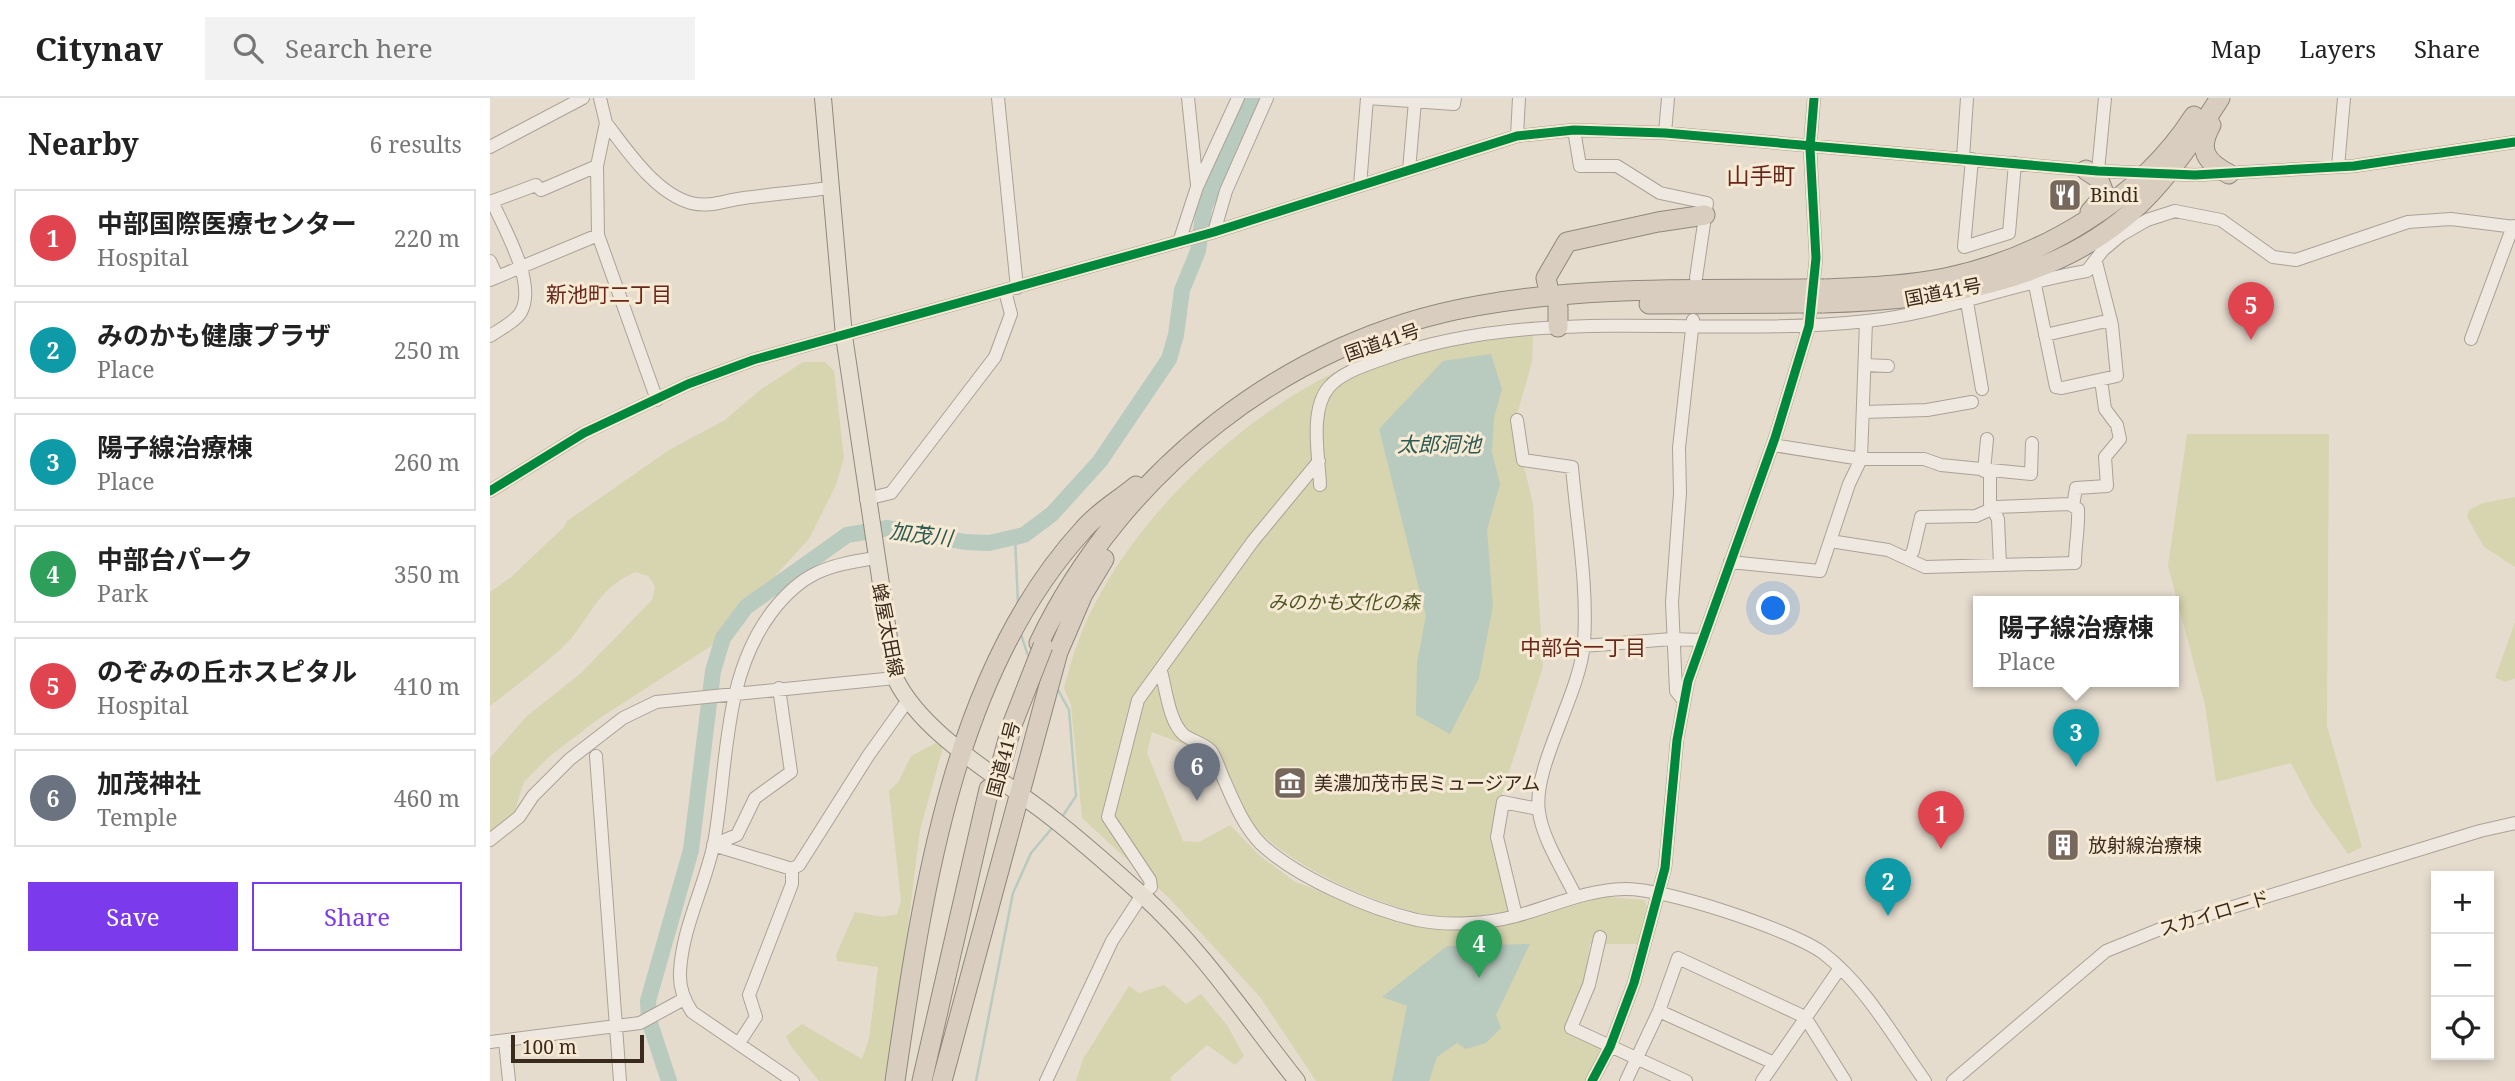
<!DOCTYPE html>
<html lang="en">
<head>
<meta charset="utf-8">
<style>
  :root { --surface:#fff; --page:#f2f2f2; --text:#222; --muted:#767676; --line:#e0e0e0; --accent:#7c3aed }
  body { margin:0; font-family:"Noto Serif","Noto Sans JP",serif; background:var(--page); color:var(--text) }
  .controls { position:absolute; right:21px; bottom:21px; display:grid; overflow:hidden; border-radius:0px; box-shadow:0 4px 10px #0003 }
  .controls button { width:63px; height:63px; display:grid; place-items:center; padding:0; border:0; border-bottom:2px solid var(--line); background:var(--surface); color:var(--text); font:35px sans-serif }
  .scale { position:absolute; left:21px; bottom:18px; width:133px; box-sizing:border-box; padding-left:7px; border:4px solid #3a2a1e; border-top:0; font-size:19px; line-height:24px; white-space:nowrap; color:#3a2a1e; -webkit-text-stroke:5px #f7ead4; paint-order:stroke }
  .you { position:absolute; left:1284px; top:511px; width:24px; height:24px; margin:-18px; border:5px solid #fff; border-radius:50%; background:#1a73e8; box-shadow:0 0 0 10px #1a73e833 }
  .badge { display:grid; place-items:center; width:46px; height:46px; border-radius:50%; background:var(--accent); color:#fff; font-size:23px; font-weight:700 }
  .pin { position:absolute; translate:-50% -58px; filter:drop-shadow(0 2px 4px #0008) }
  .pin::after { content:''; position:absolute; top:37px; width:24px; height:21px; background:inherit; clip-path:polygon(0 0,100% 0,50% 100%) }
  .popup { position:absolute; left:1483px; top:498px; width:206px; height:91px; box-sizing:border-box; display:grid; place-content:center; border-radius:0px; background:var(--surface); filter:drop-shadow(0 2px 5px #0005); font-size:23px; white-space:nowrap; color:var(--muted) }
  .popup b { font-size:26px; color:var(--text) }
  .popup::after { content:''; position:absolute; left:50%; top:100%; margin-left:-14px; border:14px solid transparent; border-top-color:var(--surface) }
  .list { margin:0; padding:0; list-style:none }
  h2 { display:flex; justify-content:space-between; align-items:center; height:91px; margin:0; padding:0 28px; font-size:30px }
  h2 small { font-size:23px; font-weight:400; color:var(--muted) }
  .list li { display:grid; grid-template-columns:46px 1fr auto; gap:21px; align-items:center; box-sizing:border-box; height:98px; margin:0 14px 14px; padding:0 14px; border:2px solid var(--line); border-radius:0px }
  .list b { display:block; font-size:26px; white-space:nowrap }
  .list p { margin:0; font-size:23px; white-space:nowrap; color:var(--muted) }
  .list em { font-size:23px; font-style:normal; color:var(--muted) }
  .actions { display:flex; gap:14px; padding:21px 28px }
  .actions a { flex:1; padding:16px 0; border:2px solid var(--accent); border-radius:0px; text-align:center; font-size:24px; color:var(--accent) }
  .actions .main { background:var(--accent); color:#fff }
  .icon { flex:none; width:38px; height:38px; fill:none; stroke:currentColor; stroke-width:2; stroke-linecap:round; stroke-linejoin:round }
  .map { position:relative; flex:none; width:2025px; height:983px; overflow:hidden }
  header { display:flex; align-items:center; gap:42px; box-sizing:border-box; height:98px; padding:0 35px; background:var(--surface); border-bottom:2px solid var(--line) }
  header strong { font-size:33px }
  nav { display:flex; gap:38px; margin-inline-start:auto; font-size:24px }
  .search { width:490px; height:63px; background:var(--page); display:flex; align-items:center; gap:18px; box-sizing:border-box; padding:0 24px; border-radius:0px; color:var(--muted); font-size:26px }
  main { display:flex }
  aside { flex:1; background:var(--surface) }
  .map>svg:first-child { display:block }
  .green { fill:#d7d4b0 }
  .water { fill:#b9cabf }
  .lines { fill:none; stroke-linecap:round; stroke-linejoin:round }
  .stream { stroke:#b9cabf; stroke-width:2.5 }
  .river { stroke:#b9cabf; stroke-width:16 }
  .minor-casing { stroke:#aba297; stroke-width:14 }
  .major-casing { stroke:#90877e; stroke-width:18 }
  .highway-casing { stroke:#90877e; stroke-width:21 }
  .minor { stroke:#eee8e0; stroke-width:12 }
  .major { stroke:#e5ded1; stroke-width:16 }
  .highway { stroke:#d9cdbf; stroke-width:19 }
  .highway-bridge-casing { stroke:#90877e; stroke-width:21; stroke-linecap:butt }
  .highway-bridge { stroke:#d9cdbf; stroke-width:19 }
  .cycleway-casing { stroke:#f7ead4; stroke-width:13 }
  .cycleway { stroke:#00873e; stroke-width:9 }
  .labels { text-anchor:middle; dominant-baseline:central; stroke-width:6; stroke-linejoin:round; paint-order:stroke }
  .poi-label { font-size:19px; fill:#3a2a1e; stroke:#f7ead4; text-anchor:start }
  .street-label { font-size:19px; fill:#3a2a1e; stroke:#f7ead4 }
  .park-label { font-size:19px; font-style:italic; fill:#4e5724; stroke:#f7ead4 }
  .neighbourhood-label { font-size:21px; fill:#68261c; stroke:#f7ead4 }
  .water-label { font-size:21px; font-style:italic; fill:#2d5a54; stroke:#f7ead4 }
  .quarter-label { font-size:23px; fill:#68261c; stroke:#f7ead4 }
</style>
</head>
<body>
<header>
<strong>Citynav</strong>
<div class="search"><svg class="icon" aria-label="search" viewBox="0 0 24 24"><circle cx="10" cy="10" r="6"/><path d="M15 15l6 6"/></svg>Search here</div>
<nav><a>Map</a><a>Layers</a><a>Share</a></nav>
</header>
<main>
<aside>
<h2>Nearby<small>6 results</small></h2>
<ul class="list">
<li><span class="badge" style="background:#e0444e">1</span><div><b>中部国際医療センター</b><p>Hospital</p></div><em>220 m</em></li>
<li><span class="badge" style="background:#0f9aa8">2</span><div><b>みのかも健康プラザ</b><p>Place</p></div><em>250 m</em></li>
<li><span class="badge" style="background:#0f9aa8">3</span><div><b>陽子線治療棟</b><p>Place</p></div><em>260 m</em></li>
<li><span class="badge" style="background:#2e9e5b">4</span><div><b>中部台パーク</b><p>Park</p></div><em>350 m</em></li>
<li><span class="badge" style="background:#e0444e">5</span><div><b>のぞみの丘ホスピタル</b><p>Hospital</p></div><em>410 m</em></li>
<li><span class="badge" style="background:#6b7280">6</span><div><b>加茂神社</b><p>Temple</p></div><em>460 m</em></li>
</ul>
<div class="actions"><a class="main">Save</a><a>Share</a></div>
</aside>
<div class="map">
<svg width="2025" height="983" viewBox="0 0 2025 983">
  <rect width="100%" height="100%" fill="#e5dcce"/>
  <path class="green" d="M1044,223L1042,264L1024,327L1043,406L1053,569L1011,699L1005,740L1020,813C1001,815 981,820 962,820C908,819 789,766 759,721C745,699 735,672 722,649L706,651L662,634L657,655L693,743L709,744L740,727L769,757L805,784L909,821L986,831L1105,798L1155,802L1159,816L1149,846H1100L1093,894L1077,932L1109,948L1112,955L1097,983H826L770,899L678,799L592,720L581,607L574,590C579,573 583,555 590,539C631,433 739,328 839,277C902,244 975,231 1044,223Z
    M313,264H335L344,273L354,360L346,387L319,441L221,548L107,622L60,658L34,684L23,718L0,733V660L37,618L91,575L162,502L165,488L158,478L145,474C102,494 103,520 72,550C49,571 24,589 0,608V494L20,480L74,429L77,423L179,352L235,322L270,292Z
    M1697,336H1839L1837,628L1872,749L1858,756L1823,707L1801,665L1726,684L1715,607L1678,468Z
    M2025,399V469L1994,449L1977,419L1979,412L1993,405Z
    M2025,524V580L2016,584L2005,580Z
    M446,645L453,647L452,653L430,732L407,918L394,983H329L300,947L296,938L312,926L372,961L379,941L388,869L347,863L346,857L365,814L393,819L407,816L411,803L399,693L409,683L421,658Z
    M674,887L696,906L711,896L737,927L754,958L745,967L717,947L681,979V983H586L593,961L639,888L649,895Z"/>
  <path class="water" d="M1001,256L1012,291L1004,320L1002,354L1010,386L997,432L1003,508L989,580L960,636L926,617L927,565L936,518L889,331L953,263Z
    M1040,846L1006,917L1011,930L996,945L976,951L967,945L947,959L939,983H902L917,908L892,899L957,848Z"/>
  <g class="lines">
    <path class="stream" d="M525,439L528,506
      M531,537L540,563
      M567,590L579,612L586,698L572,719
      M486,983L523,795L541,755L563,729"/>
    <path class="river" d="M179,983L159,922L158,903L201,752L223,573L233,540L256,509L357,437L398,430L475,444L499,445L534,437L562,416L610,363L679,261L686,237L692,192L708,153L714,110L763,0"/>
    <defs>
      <path id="minor" d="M110,0L116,25L107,68L108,137L167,302
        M508,0L527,190
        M698,0L707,87
        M877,0L964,6L965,0
        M116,25C137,52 165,95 201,105C220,110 236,102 254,100C282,96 311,94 339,90
        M1084,32L1090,68H1127L1170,95L1217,105L1206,180
        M1175,35L1178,0
        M1027,38L1029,0
        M0,49L93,0
        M1473,60L1477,0
        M1482,61L1474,149L1519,135L1525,65
        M1848,69L1854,0
        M919,72L925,3
        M1608,73L1615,0
        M870,88L877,0
        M0,104L46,87L51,92L107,68
        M724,134L736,93L777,0
        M689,144L707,89L748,0
        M0,163L7,178
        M0,182L108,137
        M1544,182L1566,289L1572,290L1627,278L1622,227L1606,164
        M1477,204L1492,291
        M1555,237L1621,222
        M0,238C9,232 26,223 31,214C47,185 14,131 2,103
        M1981,241L2023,128
        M1375,267L1398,268
        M1374,314L1437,312L1482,304
        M1027,322L1033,362L1082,369C1087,427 1098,487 1094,545C1090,597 1042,669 1049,714C1053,742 1073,772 1085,797
        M1283,347L1371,361H1434L1451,367L1541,376L1542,345
        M1494,373L1497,341
        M1500,374V406L1508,421L1510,467
        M830,387C829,359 819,312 839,289C852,274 876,267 895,260C1051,205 1216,241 1377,223C1453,215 1522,185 1597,173L1613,152L1631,137L1657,122L1685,113L1731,122L1783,159L1806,162L1918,124L1961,121L2025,129
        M0,393L94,335L198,286L263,262L724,134L1027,38L1084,32L1175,35L1608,73L1705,77L1864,68L2025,44
        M376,401L401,395L505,259L521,216L515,193
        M1583,408L1586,390L1617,388L1615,359L1630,341L1627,327L1615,311L1611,282
        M1340,443L1398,452L1435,469L1585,465C1585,446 1589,431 1588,411L1579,406L1506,409L1486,418L1431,419L1423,453L1418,461
        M1240,464L1330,473L1359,386L1371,361L1376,223
        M1093,548L1182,541L1213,542
        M671,573C676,591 679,624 694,637C702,643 715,646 721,653C726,660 729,670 732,677C742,700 753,728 771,746C806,779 879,811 927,822C958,828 996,826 1026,818C1063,808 1095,792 1134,791C1172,789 1302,832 1333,855C1376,888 1404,940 1435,983
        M1193,602L1186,593L1182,504L1190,395L1189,350L1203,222
        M106,658L130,983
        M0,742L29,719L43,698L80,661L133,620L166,604L405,580
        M223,747L247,737L265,700L301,674L289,590
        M223,747L302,771
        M302,771L309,767L378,658L418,602
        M1026,818L1007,739L1013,704L1048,711
        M1110,839L1099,887L1081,930L1196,983
        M1169,913L1284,965
        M15,943L19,983
        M0,944L150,925L194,901
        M249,945L266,919L259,897L302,786V771
        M303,983L202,914C194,902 189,889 190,874C192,830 215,788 224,745C238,668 232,581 281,515C312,474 336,468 385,460
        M556,983L622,843L652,797L661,789L660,782L618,719L648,602L763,443L829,363
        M1102,983L1120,949L1144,885L1175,770L1187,642L1198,583L1285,340L1319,228L1326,160L1320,50L1324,0
        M1136,983L1169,913L1188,860L1315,919L1355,983
        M1272,983L1350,870
        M1463,983L1616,853L1668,832L1990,733L2025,725"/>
      <path id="major" d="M333,0L354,238L405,580C433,638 513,681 562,720C593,744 622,770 651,796C711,850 757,920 807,983"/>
      <path id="highway" d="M1721,27C1707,52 1716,64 1739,76
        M1596,72L1608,80L1615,97L1600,114
        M1334,191C1374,189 1415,188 1455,180C1552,160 1650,102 1704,18
        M1060,198L1056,180L1077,144L1168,124L1215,117
        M1332,205C1443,202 1566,187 1650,106C1682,75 1706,37 1730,0
        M1159,206L1311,205
        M1068,209V229
        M549,545C631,373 798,241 986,208C1094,188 1205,192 1314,191
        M405,983C432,798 462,575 593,432C608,414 628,403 646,388
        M432,983L499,691
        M452,983L568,554L593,496L614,461"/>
    </defs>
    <use href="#minor" class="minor-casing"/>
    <use href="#major" class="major-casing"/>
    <use href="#highway" class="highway-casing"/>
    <use href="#minor" class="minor"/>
    <use href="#major" class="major"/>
    <use href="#highway" class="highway"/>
    <defs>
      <path id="highway-bridge" d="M1314,191H1334
        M1311,205H1332
        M504,693L522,627L553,548"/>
    </defs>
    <use href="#highway-bridge" class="highway-bridge-casing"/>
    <use href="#highway-bridge" class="highway-bridge"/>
    <defs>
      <path id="cycleway" d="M0,393L94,335L198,286L263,262L724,134L1027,38L1084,32L1175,35L1608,73L1705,77L1864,68L2025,44
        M1102,983L1120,949L1144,885L1175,770L1187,642L1198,583L1285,340L1319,228L1326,160L1320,50L1324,0"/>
    </defs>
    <use href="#cycleway" class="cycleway-casing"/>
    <use href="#cycleway" class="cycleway"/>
  </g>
  <defs>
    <symbol id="restaurant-square" viewBox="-11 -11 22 22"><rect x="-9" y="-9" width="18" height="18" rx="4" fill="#76685c" stroke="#f7ead4"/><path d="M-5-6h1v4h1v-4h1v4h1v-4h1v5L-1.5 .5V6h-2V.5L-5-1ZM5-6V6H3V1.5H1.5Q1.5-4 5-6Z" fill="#fff"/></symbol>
    <symbol id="museum-square" viewBox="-11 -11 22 22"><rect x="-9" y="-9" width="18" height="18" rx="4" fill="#76685c" stroke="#f7ead4"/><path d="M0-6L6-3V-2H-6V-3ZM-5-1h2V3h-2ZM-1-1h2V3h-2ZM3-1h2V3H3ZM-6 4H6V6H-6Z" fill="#fff"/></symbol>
    <symbol id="building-square" viewBox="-11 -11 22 22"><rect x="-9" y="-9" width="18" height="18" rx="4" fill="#76685c" stroke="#f7ead4"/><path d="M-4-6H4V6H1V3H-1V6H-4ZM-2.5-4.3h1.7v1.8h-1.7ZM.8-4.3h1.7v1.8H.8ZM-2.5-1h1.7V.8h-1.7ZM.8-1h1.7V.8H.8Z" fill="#fff"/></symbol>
  </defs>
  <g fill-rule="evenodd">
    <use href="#restaurant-square" x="1556" y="78" width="38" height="38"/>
    <use href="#museum-square" x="781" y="666" width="38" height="38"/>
    <use href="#building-square" x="1554" y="728" width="38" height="38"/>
  </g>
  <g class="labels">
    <g class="poi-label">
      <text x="1600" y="97">Bindi</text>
      <text x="824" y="685">美濃加茂市民ミュージアム</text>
      <text x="1598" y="747">放射線治療棟</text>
    </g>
    <g class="street-label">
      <text transform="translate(1453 194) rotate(-11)">国道41号</text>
      <text transform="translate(892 244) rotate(-19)">国道41号</text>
      <text transform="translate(398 532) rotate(79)">蜂屋太田線</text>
      <text transform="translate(513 661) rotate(-75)">国道41号</text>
      <text transform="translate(1724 815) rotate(-17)">スカイロード</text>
    </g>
    <g class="park-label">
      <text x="854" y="504">みのかも文化の森</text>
    </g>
    <g class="neighbourhood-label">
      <text x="119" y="196">新池町二丁目</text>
      <text x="1093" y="549">中部台一丁目</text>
    </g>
    <g class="water-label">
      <text x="949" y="346">太郎洞池</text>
      <text transform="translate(431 436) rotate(7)">加茂川</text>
    </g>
    <g class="quarter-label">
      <text x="1271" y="77">山手町</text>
    </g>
  </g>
</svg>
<div class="controls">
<button>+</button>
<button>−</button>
<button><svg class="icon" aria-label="locate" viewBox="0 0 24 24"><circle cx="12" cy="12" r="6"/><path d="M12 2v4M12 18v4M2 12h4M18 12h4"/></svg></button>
</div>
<div class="scale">100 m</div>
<div class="you"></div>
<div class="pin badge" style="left:1451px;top:751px;background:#e0444e">1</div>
<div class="pin badge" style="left:1398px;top:818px;background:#0f9aa8">2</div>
<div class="pin badge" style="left:1586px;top:669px;background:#0f9aa8">3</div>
<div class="popup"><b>陽子線治療棟</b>Place</div>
<div class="pin badge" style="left:989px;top:880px;background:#2e9e5b">4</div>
<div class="pin badge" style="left:1761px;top:242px;background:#e0444e">5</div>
<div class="pin badge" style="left:707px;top:703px;background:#6b7280">6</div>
</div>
</main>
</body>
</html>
